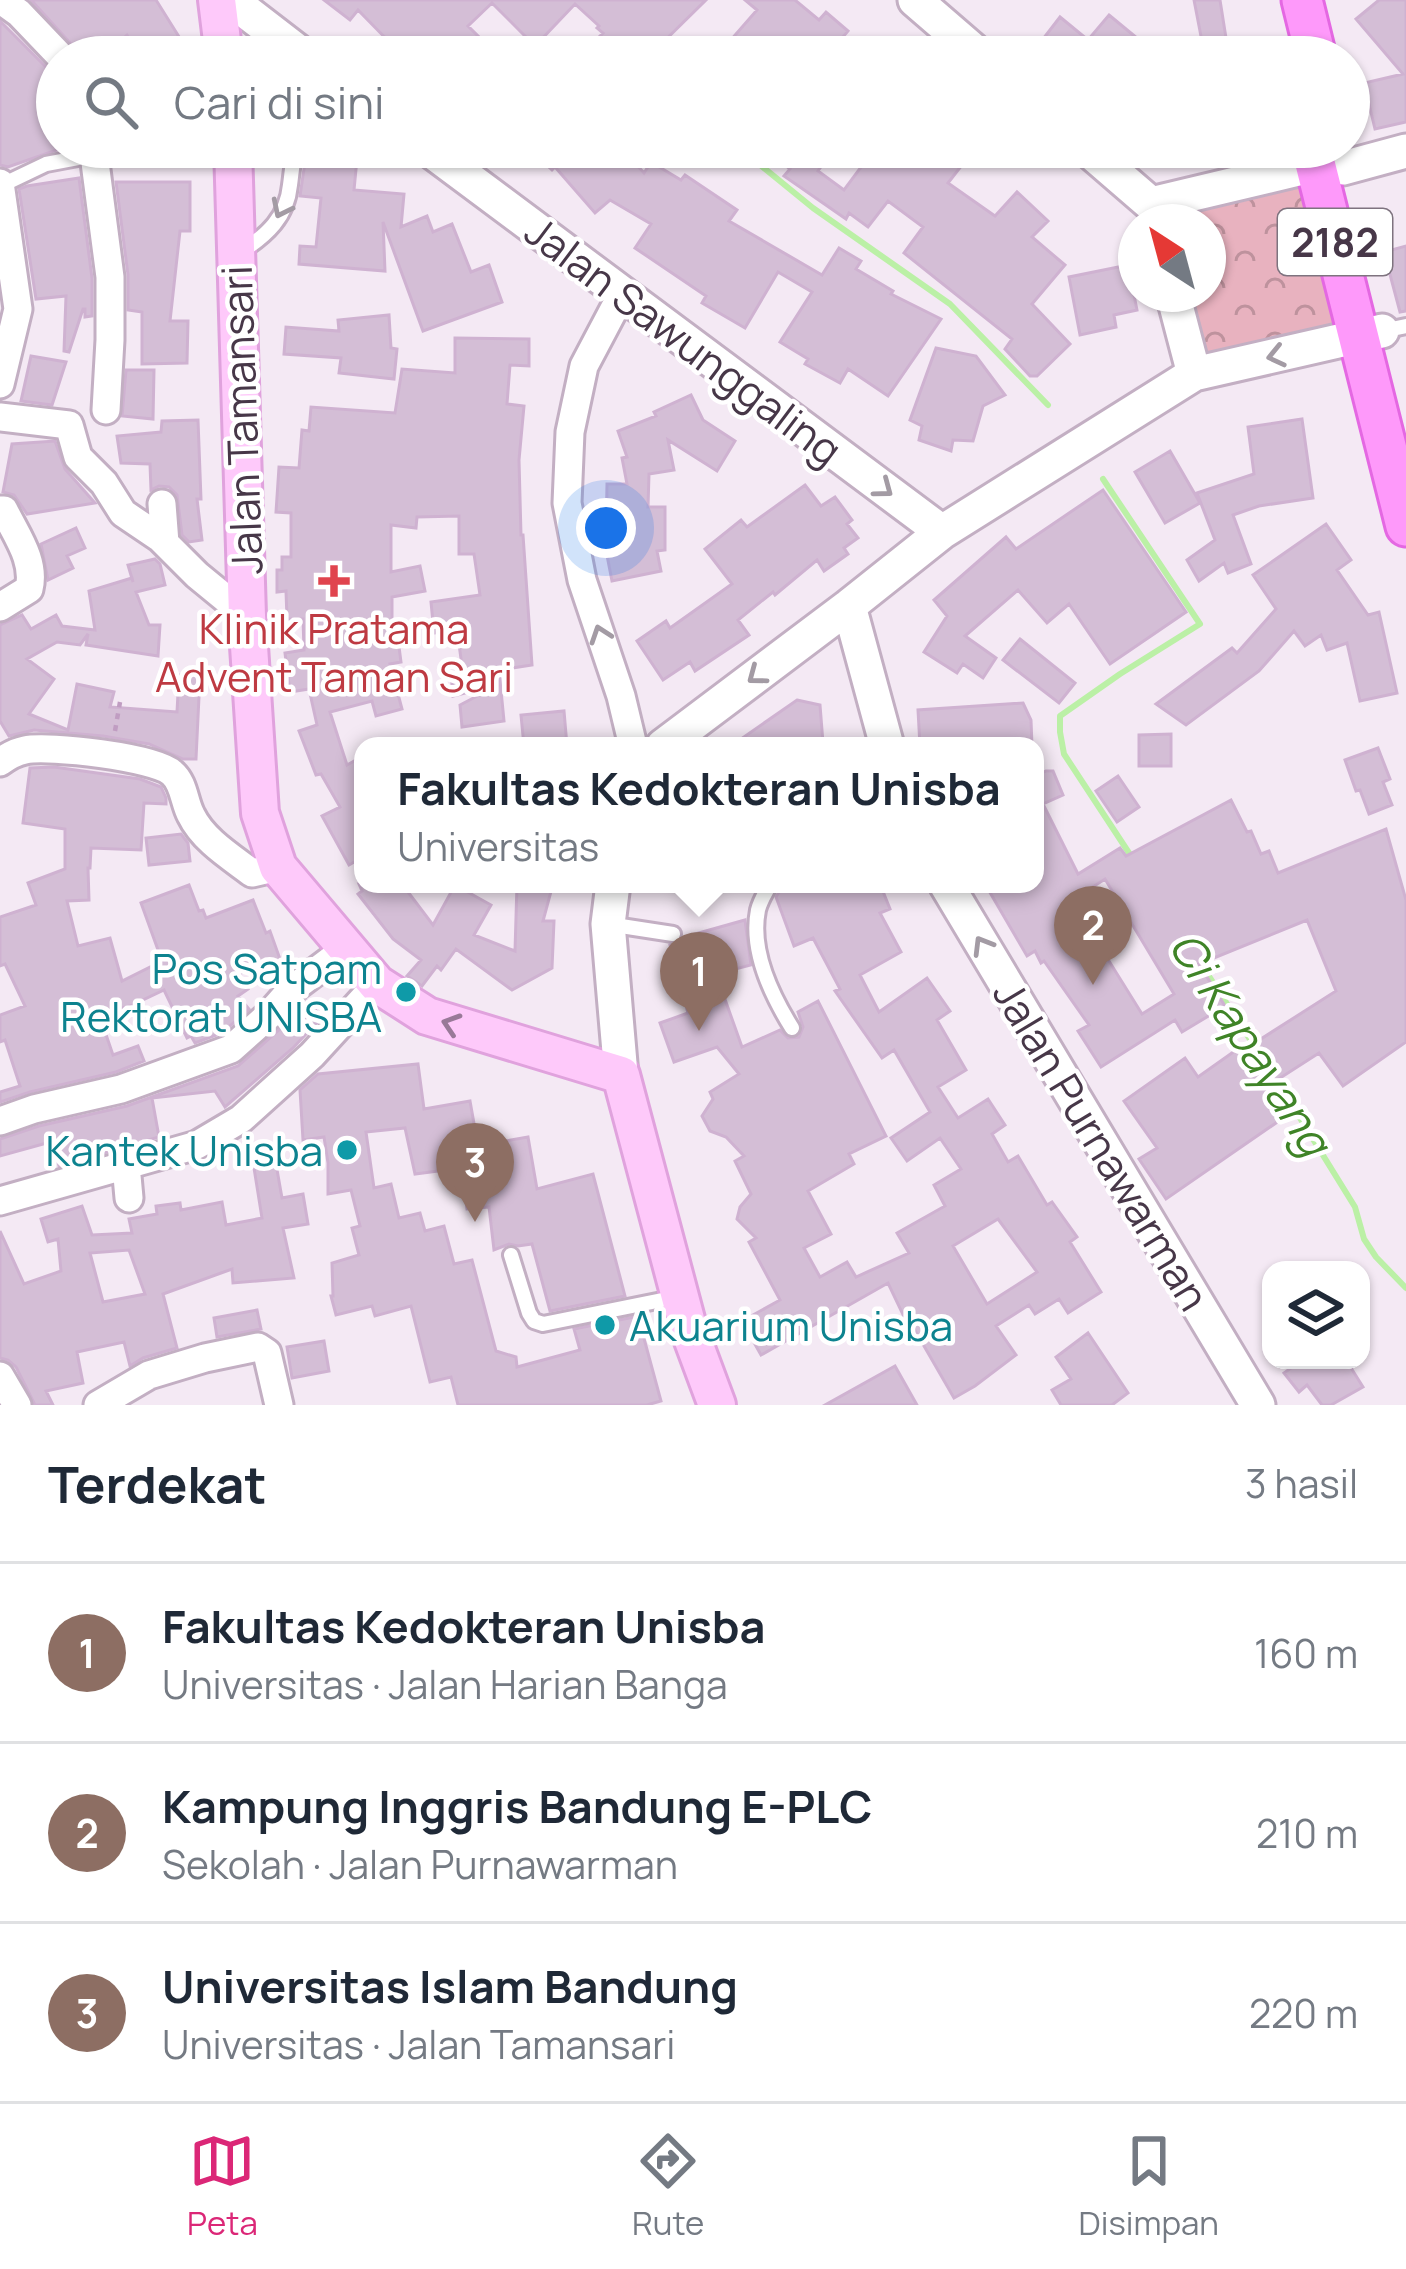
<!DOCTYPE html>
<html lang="id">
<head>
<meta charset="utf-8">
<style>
  :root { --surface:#fff; --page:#f2f2f3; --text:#1f2937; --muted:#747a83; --line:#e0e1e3; --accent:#db2777 }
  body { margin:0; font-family:Manrope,sans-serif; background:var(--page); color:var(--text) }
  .controls { position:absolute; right:36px; bottom:36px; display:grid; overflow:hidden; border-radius:24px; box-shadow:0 3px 9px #0004 }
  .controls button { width:108px; height:108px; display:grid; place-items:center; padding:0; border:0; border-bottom:3px solid var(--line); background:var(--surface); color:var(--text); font:60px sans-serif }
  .compass { position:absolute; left:1118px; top:204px; width:108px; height:108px; border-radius:50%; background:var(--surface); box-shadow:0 3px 9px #0004; rotate:324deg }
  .you { position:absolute; left:606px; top:528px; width:42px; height:42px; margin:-30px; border:9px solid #fff; border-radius:50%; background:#1a73e8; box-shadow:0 0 0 18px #1a73e833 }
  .badge { display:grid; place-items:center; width:78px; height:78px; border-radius:50%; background:var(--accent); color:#fff; font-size:39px; font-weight:700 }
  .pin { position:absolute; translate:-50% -99px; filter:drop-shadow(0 3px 6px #0008) }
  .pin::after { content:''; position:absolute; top:63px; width:42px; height:36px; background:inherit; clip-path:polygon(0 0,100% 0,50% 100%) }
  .popup { position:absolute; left:354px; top:737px; width:690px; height:156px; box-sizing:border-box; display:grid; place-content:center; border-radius:24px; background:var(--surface); filter:drop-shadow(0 3px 9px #0005); font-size:39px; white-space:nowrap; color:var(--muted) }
  .popup b { font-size:45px; color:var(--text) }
  .popup::after { content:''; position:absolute; left:50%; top:100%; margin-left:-24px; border:24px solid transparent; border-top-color:var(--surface) }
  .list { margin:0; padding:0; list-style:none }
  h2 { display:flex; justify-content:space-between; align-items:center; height:156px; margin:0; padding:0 48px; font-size:51px }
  h2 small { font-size:39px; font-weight:400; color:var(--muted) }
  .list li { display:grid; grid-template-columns:78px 1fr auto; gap:36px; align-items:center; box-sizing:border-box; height:180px; padding:0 48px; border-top:3px solid var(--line) }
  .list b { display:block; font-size:45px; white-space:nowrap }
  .list p { margin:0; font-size:39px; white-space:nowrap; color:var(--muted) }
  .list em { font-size:39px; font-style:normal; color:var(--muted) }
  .icon { flex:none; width:66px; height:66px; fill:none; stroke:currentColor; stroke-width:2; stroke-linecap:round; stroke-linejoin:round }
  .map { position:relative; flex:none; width:1406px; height:1405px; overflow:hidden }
  .search { position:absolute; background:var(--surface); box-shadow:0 3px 9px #0004; left:36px; right:36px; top:36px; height:132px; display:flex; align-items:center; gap:30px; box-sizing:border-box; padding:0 42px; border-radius:66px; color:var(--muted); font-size:45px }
  .sheet { height:696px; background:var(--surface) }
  nav { display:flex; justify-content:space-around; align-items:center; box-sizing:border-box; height:168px; border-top:3px solid var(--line); background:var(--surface); font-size:33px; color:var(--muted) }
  nav a { display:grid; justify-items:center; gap:6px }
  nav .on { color:var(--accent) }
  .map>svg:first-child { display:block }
  .park { fill:url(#park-crowns) }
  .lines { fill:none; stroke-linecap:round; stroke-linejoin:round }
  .stream { stroke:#bbf0a6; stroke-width:6 }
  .building { fill:#d4bed6; stroke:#cfb2d1; stroke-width:3; fill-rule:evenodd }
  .service-casing { stroke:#c3afc3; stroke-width:20 }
  .minor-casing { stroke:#c3afc3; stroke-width:33 }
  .tertiary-casing { stroke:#c3afc3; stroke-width:39 }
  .secondary-casing { stroke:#e0a2dd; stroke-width:42 }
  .primary-casing { stroke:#e468e2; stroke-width:45 }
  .path { stroke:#c09dc2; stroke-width:4.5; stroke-dasharray:6 6; stroke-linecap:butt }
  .service { stroke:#fff; stroke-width:14 }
  .minor { stroke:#fff; stroke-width:27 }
  .tertiary { stroke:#fff; stroke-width:33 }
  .secondary { stroke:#fec9fa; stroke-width:36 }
  .primary { stroke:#fe99fa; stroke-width:39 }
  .oneway { stroke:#a39ba4 }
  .oneway2 { stroke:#997998 }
  .health-dot { fill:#e0444e; stroke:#fff; stroke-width:4.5 }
  .culture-dot { fill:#0f9aa8; stroke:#fff; stroke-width:4.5 }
  .labels { text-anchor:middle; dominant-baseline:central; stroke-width:9; stroke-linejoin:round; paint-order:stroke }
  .shield { fill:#fff; stroke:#7e737f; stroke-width:3 }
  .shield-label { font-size:39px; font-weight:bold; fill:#473748 }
  .street-label { font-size:42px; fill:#473748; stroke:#fff }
  .health-label { font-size:42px; fill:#be3a42; stroke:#fff }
  .culture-label { font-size:42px; fill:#0d838f; stroke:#fff; text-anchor:end }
  .water-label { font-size:45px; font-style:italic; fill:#3f8427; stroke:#fff }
</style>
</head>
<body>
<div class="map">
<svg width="1406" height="1405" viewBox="0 0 1406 1405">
  <defs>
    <pattern id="park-crowns" width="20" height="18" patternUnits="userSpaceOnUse" patternTransform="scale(3)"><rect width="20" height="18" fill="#e8b2bf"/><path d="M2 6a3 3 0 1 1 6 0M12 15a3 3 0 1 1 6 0" fill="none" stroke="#be929d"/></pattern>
  </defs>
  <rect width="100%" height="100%" fill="#f4e9f4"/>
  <path class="park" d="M1303,182L1341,329L1204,364L1186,294H1208V222H1168L1166,218Z"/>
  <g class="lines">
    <path class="stream" d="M652,43L664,57
      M744,147L759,164L813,208L950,304L1048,405
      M1103,479L1200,624L1120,674L1060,716V732L1064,754L1133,859
      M1199,961L1257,1050
      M1274,1076L1355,1207L1364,1239L1376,1257L1406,1288"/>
  </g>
  <path class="building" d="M31,0H156L186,48L171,57H140L127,35L103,57H83Z
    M324,0H706L648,57H579L603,33L597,28L599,26L575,4L535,46L492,3L468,26L480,38L473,44L490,57H404L358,10L350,20Z
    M745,0H795L819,20L826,12L848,31L826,57H815L795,39L784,57H716L757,10Z
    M1194,0H1220L1229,57H1205Z
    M1379,0H1406V122L1375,129L1364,83L1403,74L1356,19Z
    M1109,15L1160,57H1044L1052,46L1043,39L1060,17L1088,40Z
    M0,21L48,69L57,74V150L8,167L0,165Z
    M528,147H621L644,173L651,162L681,180L685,175L737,210L729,221L822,275L839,248L861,261L856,269L893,291L891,294L941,319L888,396L848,369L840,383L805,364L808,359L780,342L812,292L778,272L745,328L702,303L706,296L635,248L651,224L610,200L595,213L555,167L552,170Z
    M764,147H835L818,171L844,190L876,147H976L948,183L995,216L1017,192L1048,221L1032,237L1065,265L1032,304L1070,344L1037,376H1030L1005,349L1012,339L904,253L923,227L888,201L868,227L849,213L846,219L784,176L790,169Z
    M306,155L357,159L354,190L404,194L401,227L427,216L433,232L452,224L471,272L489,265L502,302L423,331L383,222L385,271L299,264L300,246L316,247L321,198L300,196Z
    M79,178L92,278V316L85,317V309H83L69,352L64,351L66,296L36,299L19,189L27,186Z
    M116,182H190V231H180L170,321H188L187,363L142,364V312L128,310V275Z
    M1406,246V311L1400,312L1384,252Z
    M1128,265L1137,310L1114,315L1116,327L1080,335L1069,277Z
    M389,315L391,348L397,349L394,379L339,373L341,358L284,354L286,327L339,331L338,320Z
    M455,338L529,339V366L510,365L507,404L524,406L519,460L521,535H523L532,665L499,670L504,721L462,727L460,705L479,695L477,690L453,696L451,674L463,673L457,630L434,633L431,602L480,595L474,554H459V516L417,517L416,528L391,525V572L420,566L425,591L392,597V640L398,639L401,662L390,664L402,709L376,716L372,701L330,712L347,765L363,756V857L349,865L322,816L340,807L321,774L316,775L299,731L317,725L309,689L290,692L285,653L304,650L303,619H287L286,591L277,592V570H282V557H291V513L276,512L279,467L299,468L302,430L309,431L311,407L395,413L402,369L455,373Z
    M936,348L976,356L1005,395L983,406L973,441L953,440L951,451L919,440L922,426L910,420Z
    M31,356L66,362L52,405L21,401Z
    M126,370H154L153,419L122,416Z
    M691,395L703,420L735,441L717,471L668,440L674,470L649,474L648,507H665V550L657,551L661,571L612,581L604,540H606L607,484H627L622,458L627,457L618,431L656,416L654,412Z
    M1302,419L1313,498L1259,506L1233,515L1251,564L1228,573L1224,563L1199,581L1187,560L1215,540L1197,493L1254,474L1248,427Z
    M198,420L201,499H197L202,540L189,542L182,535L177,495L169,487L159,486L151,490L150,464L121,463L117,436L161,432L162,421Z
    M55,441L65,469L95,503L27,514L14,495L3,492L12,444Z
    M1170,451L1200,503L1165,523L1135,472Z
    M805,485L821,506L835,497L852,520L847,524L858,538L844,548L848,554L824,571L817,560L775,595L773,592L738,620L749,635L695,671L690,662L663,680L637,641L666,621L670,628L732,584L705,549L741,520L747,527Z
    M1103,490L1186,612L1110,664L1069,604L1047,623L1018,590L965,636L996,658L983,678L963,664L957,673L924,652L947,616L934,600L1006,537L1016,549Z
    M1326,524L1351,560L1337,570L1368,615L1379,612L1397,693L1360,701L1347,643L1327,650L1321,635L1305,646L1294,631L1259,671L1186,725L1156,704L1232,648L1237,653L1276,609L1253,575Z
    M76,528L85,548L67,556L73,568L48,580L41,544Z
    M155,559L160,564L165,585L136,592L149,625H160L158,656L86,645L88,634L80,645L57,642L27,659L54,679L29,714L68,730L77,684L114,692L110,707L177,712L179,675L200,676L196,759H183L149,744L103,736L34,730L9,736L0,721V625L22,615L31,629L56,615L62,626L95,630L89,591L132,578L133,582L128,565Z
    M1020,639L1075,683L1059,703L1003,660Z
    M797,700L820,705L823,743L813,746H731Z
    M1023,703L1031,720L1032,746H920L918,710Z
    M564,711L567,746H524L521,715Z
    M1171,734V766H1139V735Z
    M1378,748L1390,779L1383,782L1392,805L1369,814L1360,790L1356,791L1345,760Z
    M54,767L140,779L161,787L166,798V804L144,803L141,850L91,848L90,868H88L89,900L67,901L78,946L110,938L122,981L162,961L141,903L189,885L199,911L203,910L206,918L253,900L266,933L270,931L280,959L238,974L248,989L238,996L249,1009L222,1033L195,1043L191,1036L187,1038L164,990L130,1006L99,1014L113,1055L138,1046L144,1061L116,1072L30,1092L0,1102V1092L20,1086L5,1040L0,1042V1015L25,1006L5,964L0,966V917L36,905L28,883L65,869V829L23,823L30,768Z
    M1046,771H1053L1063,795L1043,804L1078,874L1120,848L1126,856L1231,800L1247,832L1251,831L1261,854L1269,851L1278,873L1386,829L1406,900V1042L1343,1086L1319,1053L1266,1087L1286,1116L1166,1199L1139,1159L1157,1148L1124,1101L1185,1058L1198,1077L1239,1048L1242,1051L1336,991L1307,920L1199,964L1225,1006L1182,1032L1175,1020L1101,1067L1078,1031L1089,1025L1044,961L1041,963L1035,951L1027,956L985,884H1035V776ZM1105,879L1174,994L1142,1014L1104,953L1093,960L1074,926L1079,923L1068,903Z
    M1118,776L1139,807L1117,822L1096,791Z
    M181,834L188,843L190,861L149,865L146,838Z
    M359,884H402L433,925L455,885L491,905L474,935L515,951L517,884H553L543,921H554L552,968L512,990L456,949L441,970L437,966L422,986L407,976L421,960L393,939L358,894L362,891Z
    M784,884H880L890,909L880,913L901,952L860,975L879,1012L927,978L950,1011L937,1020L966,1070L938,1087L958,1118L988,1099L1005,1125L992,1134L1008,1162L1018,1156L1047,1205L1052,1202L1077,1237L1070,1242L1101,1292L1068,1313L1059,1299L1035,1314L1029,1305L996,1326L1016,1355L975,1386L954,1398L909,1320L906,1321L888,1283L761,1355L742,1321L780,1300L749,1242L756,1238L737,1219L740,1207L751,1194L735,1161L744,1156L726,1137L710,1131L702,1116L713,1099L710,1092L739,1074L717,1047L674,1062L660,1023L688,1013L670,945L678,944L684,937L745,920L751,965L716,974L742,1047L780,1030L788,1038L799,1037L803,1027L798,1012L818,1001L886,1136L849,1154L854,1164L808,1191L831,1234L804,1248L820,1277L847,1262L856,1277L909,1253L897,1233L945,1206L934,1185L961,1169L940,1138L907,1161L891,1138L930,1112L894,1050L882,1058L835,991L840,989L813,938L794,946L776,897ZM998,1219L1037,1272L987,1304L953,1246Z
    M307,1001L322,1017L293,1048L225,1107L215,1091L152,1098L159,1137L59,1166L54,1141L0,1156V1139L39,1126L127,1106L238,1066L280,1029Z
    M418,1064L424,1109L470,1101L478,1146L528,1137L537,1189L593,1174L625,1296L550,1311L532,1244L518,1246L509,1244L494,1250L489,1207L467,1209L461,1168L415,1174L405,1128L366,1132L374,1188L391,1184L399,1218L420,1213L425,1231L444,1226L454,1264L472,1260L496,1351L516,1357L517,1367L580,1350L574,1329L634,1317L640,1334L642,1331L661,1401L647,1405H458L451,1377L430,1382L411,1306L375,1316L372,1306L336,1315L331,1296H333L332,1263L359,1255L352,1228L360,1226L351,1190L328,1194V1163L324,1137L303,1140L300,1090L318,1074Z
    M276,1164L282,1198L303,1194L308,1224L283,1228L294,1278L233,1283L232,1269L163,1294L177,1348L143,1358L130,1366L124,1342L77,1352L83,1383L46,1391L53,1405H35L16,1367L8,1360L0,1358V1231L24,1284L61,1271L58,1239L48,1242L41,1219L82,1206L92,1235L132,1233L129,1219L157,1214L156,1206L180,1203L181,1210L222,1202L226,1225L262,1218L254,1168ZM129,1250L145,1294L103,1302L90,1253Z
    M257,1310L261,1329L217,1337L214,1318Z
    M1088,1333L1128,1393L1112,1405H1061L1052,1390L1071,1379L1056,1357Z
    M324,1341L329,1371L292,1378L287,1347Z
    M1302,1360H1346L1363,1387L1331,1405H1322L1307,1385L1299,1392L1284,1373Z
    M895,1366L917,1405H825Z"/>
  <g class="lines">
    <defs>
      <path id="service" d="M0,186L46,164L94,155
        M241,252C267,235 287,217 290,185C292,171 292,160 297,147
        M1382,331L1406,326
        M770,884C766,892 760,901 758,910C750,950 772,996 792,1028
        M608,924L673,934
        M511,1255L529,1313L534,1321L543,1324L677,1297"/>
      <path id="minor" d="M1,0L19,13L61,57
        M93,147L110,277V340L106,410
        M0,183L18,309L0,384
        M622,294L584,366L570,432L567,503L582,580L621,696L633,746
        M0,417L69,425L78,457L104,483L123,513L160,538L197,575L247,616
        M162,504L165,543
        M0,510H4C16,535 36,561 29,589L0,607
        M0,762C8,756 15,752 25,750C48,745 155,757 172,773C184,783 184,802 191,815C203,840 231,857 252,873L278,867
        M0,1121L34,1109L121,1089L231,1049L268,1016L291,990L347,948
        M126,1165L129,1198
        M0,1201L197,1145L241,1119L312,1055L377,984
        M0,1376L17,1405
        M98,1405L149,1375L205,1358L258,1347L267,1353L279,1405"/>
      <path id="tertiary" d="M231,0L305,57
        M915,0L981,57
        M426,147L942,532
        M1085,147L1151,204
        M1343,168L1406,151
        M1151,204L1315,165
        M1173,294L1194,374
        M849,606L887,746
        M663,746L849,606L942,532L1194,374L1382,331
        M613,884L608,924L621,1075
        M946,884L1258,1405"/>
      <path id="secondary" d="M217,0L224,57
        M233,147L247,616L260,813L278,867L377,984L427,1016L621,1075L688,1327L717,1405"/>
      <path id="primary" d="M1302,0L1316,57
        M1311,147L1406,526"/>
    </defs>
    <use href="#service" class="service-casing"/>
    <use href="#minor" class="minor-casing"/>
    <use href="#tertiary" class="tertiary-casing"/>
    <use href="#secondary" class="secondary-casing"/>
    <use href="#primary" class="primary-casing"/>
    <path class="path" d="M115,731L120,702"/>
    <use href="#service" class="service"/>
    <use href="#minor" class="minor"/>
    <use href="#tertiary" class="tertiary"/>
    <use href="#secondary" class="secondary"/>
    <use href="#primary" class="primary"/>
  </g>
  <defs><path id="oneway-chevron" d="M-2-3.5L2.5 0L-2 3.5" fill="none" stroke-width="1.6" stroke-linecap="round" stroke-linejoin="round" transform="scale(3)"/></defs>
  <g class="oneway">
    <use href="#oneway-chevron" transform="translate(281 209) rotate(116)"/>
    <use href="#oneway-chevron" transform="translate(1276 356) rotate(167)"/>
    <use href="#oneway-chevron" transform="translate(884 489) rotate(37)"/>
    <use href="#oneway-chevron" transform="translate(600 634) rotate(-109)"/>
    <use href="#oneway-chevron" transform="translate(756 676) rotate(143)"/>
    <use href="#oneway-chevron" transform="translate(982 945) rotate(-121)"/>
  </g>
  <use class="oneway2" href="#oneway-chevron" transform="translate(451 1024) rotate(-162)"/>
  <path class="health-dot" d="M328 563h12v12h12v12h-12v12h-12v-12h-12v-12h12z"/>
  <g class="culture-dot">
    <circle cx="406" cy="992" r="12"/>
    <circle cx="347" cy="1150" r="12"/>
    <circle cx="605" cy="1325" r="12"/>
  </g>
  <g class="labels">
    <rect class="shield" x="1278" y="209" width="114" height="66" rx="9"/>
    <g class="shield-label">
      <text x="1335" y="242">2182</text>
    </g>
    <g class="street-label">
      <text transform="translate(684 340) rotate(37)">Jalan Sawunggaling</text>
      <text transform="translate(241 420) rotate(-92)">Jalan Tamansari</text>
      <text transform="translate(1102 1145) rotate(59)">Jalan Purnawarman</text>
    </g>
    <g class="health-label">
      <text x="334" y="628">Klinik Pratama<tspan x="334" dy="48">Advent Taman Sari</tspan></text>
    </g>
    <g class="culture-label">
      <text x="382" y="968">Pos Satpam<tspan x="382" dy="48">Rektorat UNISBA</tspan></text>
      <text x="323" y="1150">Kantek Unisba</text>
      <text x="629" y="1325" text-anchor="start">Akuarium Unisba</text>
    </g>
    <g class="water-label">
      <text transform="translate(1251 1043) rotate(57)">Ci Kapayang</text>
    </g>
  </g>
</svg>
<div class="controls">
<button><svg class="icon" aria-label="layers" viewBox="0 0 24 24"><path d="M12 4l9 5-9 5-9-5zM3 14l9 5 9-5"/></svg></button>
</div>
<svg class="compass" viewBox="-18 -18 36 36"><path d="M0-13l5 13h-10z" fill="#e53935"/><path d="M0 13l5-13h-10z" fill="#747a83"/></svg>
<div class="you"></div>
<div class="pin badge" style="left:699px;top:1031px;background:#8d6e63">1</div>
<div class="popup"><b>Fakultas Kedokteran Unisba</b>Universitas</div>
<div class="pin badge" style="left:1093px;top:985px;background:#8d6e63">2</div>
<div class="pin badge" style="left:475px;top:1222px;background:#8d6e63">3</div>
<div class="search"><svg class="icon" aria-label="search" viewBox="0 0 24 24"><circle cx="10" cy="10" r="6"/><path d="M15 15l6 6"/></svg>Cari di sini</div>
</div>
<section class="sheet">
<h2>Terdekat<small>3 hasil</small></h2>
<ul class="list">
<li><span class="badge" style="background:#8d6e63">1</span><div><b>Fakultas Kedokteran Unisba</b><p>Universitas · Jalan Harian Banga</p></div><em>160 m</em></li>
<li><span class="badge" style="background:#8d6e63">2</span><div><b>Kampung Inggris Bandung E-PLC</b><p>Sekolah · Jalan Purnawarman</p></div><em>210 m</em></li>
<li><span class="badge" style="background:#8d6e63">3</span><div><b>Universitas Islam Bandung</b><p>Universitas · Jalan Tamansari</p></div><em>220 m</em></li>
</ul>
</section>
<nav>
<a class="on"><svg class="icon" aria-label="map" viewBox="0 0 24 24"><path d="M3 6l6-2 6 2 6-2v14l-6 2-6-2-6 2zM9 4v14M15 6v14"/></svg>Peta</a>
<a><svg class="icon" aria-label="directions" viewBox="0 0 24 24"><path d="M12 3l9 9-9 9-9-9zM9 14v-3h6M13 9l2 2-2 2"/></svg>Rute</a>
<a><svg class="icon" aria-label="saved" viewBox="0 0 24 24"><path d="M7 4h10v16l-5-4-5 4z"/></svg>Disimpan</a>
</nav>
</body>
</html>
